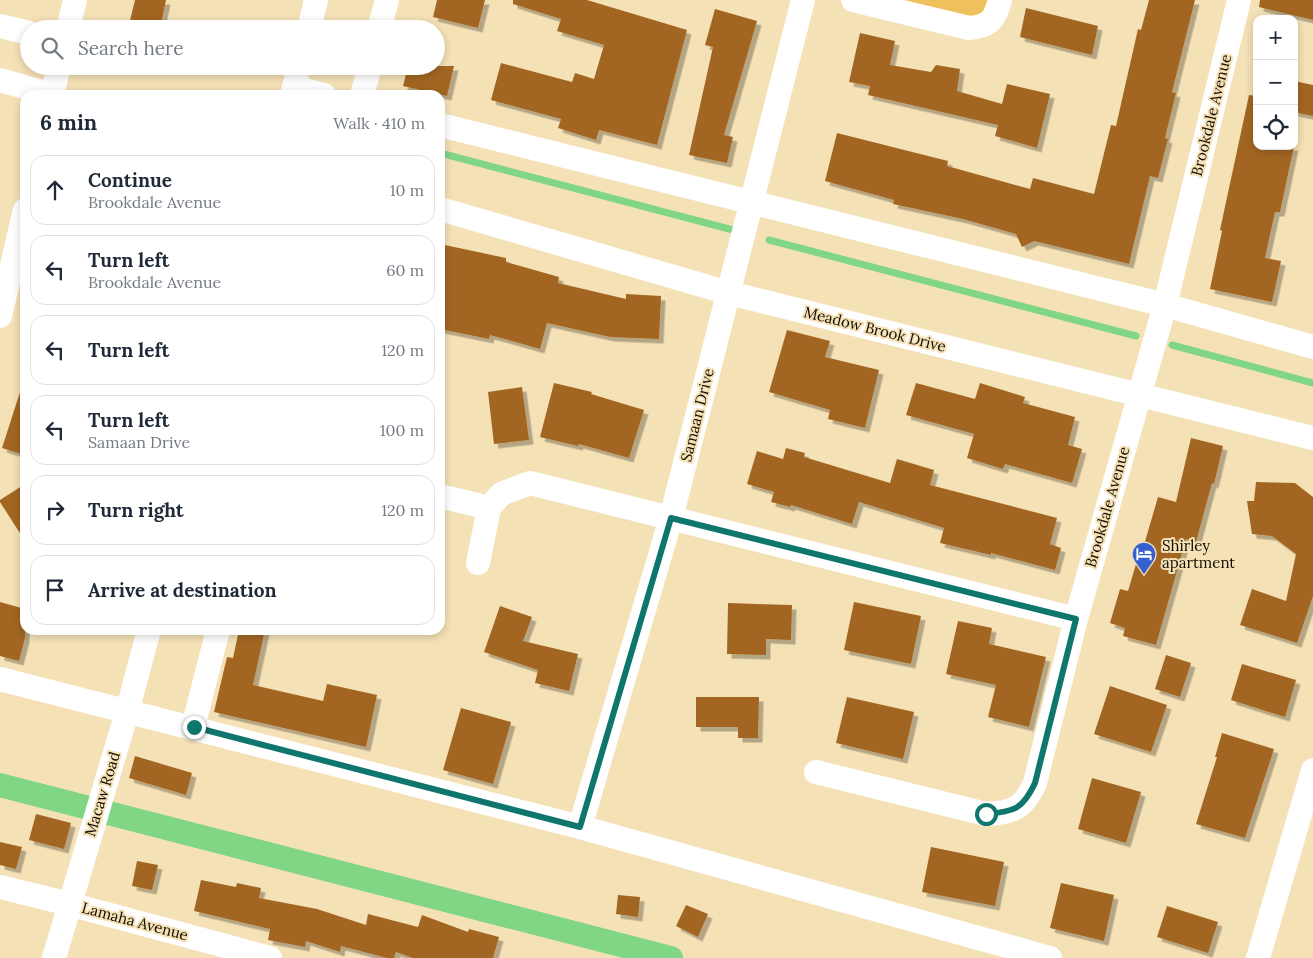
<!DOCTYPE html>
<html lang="en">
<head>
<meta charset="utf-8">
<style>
  :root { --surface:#fff; --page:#f2f2f3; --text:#1f2937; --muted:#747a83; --line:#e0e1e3 }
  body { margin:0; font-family:Lora,serif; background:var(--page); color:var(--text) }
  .controls { position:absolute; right:15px; top:15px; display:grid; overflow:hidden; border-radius:10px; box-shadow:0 2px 8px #0003 }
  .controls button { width:45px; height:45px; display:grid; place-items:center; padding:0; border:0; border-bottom:1px solid var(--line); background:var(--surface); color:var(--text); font:25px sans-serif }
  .stop { position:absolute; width:15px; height:15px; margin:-11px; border:4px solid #0f766e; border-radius:50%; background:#fff }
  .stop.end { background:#0f766e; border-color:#fff; box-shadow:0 1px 5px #0008 }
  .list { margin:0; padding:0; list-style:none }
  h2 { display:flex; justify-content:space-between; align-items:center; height:65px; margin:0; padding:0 20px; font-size:21px }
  h2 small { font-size:16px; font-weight:400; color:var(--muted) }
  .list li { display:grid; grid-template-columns:32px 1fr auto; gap:15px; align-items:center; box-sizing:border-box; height:70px; margin:0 10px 10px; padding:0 10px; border:1px solid var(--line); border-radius:15px }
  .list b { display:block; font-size:19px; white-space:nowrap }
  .list p { margin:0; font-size:16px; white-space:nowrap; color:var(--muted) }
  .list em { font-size:16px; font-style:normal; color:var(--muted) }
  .icon { flex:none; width:28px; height:28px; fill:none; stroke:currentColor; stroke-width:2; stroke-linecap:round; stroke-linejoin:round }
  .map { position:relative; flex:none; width:1313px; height:958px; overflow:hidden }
  .search { position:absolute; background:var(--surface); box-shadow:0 2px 8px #0003; left:20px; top:20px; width:425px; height:55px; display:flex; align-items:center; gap:12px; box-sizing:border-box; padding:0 18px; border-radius:28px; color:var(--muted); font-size:19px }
  .panel { position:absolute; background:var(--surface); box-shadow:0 2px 8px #0003; left:20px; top:90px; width:425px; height:545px; border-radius:15px }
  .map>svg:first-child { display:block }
  .green { fill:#eec15c }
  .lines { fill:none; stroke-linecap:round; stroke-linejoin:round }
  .stream { stroke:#81d685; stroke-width:7 }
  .canal { stroke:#81d685; stroke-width:24 }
  .building { fill:#a26621; filter:url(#shadow) }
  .minor { stroke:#fff; stroke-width:24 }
  .route { stroke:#0f766e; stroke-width:6 }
  .labels { text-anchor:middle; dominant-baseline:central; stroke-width:4; stroke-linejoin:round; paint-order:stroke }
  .street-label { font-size:15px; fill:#120b00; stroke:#f5e1b6 }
  .poi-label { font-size:15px; fill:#120b00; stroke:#f5e1b6; text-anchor:start }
</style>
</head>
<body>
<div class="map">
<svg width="1313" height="958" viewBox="0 0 1313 958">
  <defs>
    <filter id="shadow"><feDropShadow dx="4.5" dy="4.5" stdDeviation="0" flood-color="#0004"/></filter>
  </defs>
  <rect width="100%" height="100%" fill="#f5e1b6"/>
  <path class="green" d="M877,0H994L979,22Z"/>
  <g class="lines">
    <path class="stream" d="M440,153L733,230
      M769,240L1136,336
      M1172,345L1313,383"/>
    <path class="canal" d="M0,785L671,958"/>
  </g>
  <path class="building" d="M135,0H166L160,29H128Z
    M437,0H485L478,28L433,17Z
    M513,0H587L687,30L657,145L599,130L596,140L558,128L561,119L491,100L501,63L572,82L575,73L594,79L604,45L557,31L561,19L513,4Z
    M1149,0H1195L1172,92L1176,93L1165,138L1168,139L1158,178L1150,176L1129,264L1034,241L1022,247L1016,234L963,219L893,204L894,200L825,181L837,133L948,161L947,166L1030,189L1033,178L1094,194L1111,125L1116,126L1138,29L1141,30Z
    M1260,0H1313V20L1259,7Z
    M1026,8L1098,26L1092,55L1020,37Z
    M715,9L757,21L724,135L733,137L727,163L689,155L713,47L705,45Z
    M860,33L895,41L890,65L931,72L936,65L960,69L957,91L1002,104L1007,84L1050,94L1037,148L995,136L998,125L868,95L870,86L849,82Z
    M408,66H454L447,96L403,86Z
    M1294,81L1313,85V116L1294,112Z
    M1249,95L1257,96V146H1294L1280,212H1275L1265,258L1281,261L1272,302L1210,289L1222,231L1220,230Z
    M440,244L506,258V262L559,277L558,283L626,299V294L661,296L659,339L610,337L547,323L540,349L490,335L489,339L440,329Z
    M787,330L830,341L825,357L879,370L865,428L828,419L830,410L769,392Z
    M554,383L592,392L591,394L644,410L629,458L579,444L578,446L540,437Z
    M916,383L975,399L980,383L1025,397L1023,403L1075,417L1068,445L1082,449L1072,483L1005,464L1003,469L967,458L974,434L906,415Z
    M522,387L529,440L494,444L488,392Z
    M21,389H25V455L2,448Z
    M1191,438L1223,446L1214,484L1212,483L1196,542L1186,539L1156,645L1123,636L1125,628L1110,623L1120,589L1128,591L1142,544L1144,545L1158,497L1176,502Z
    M786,448L805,453L804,457L890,483L897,459L934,470L930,485L1057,518L1050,544L1061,548L1055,570L991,553V555L940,543L944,528L859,502L852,524L791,505L790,507L771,502L774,492L747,484L757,451L783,459Z
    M1256,482L1295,483L1313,497V596L1297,643L1240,625L1252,589L1286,601L1296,554L1272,536L1252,534L1247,501H1254Z
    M25,484V541L0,502V500Z
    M0,602L25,609V638L19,661L0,656Z
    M854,602L921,616L911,664L844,650Z
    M728,603L792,605L791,640L766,639V655L727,654Z
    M500,606L532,617L523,641L578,654L569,691L535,683L538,670L484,652Z
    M958,621L992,628L989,644L1046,657L1029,727L988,717L996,685L946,674Z
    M239,630H265L253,685L323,701L327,684L377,695L366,747L214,712L227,657L233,658Z
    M1166,655L1191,663L1180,697L1155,689Z
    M1242,664L1296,680L1285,717L1231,700Z
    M1110,686L1167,705L1151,752L1094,734Z
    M696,697H759L758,738H738V727H696Z
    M847,697L914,712L903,759L836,743Z
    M461,708L511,722L493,784L443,770Z
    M1222,733L1274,749L1245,838L1196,824L1217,757H1215Z
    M135,756L192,773L186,795L129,778Z
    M1092,778L1141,792L1126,843L1078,829Z
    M36,814L71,823L64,849L29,840Z
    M0,842L22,847L16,869L0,865Z
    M931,847L1004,862L995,906L922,892Z
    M137,861L158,865L152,890L132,886Z
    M201,880L236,887L237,883L261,888L259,898L317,909L366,925L368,914L418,927L422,915L468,932L469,929L499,937L493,958H413L396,952L394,958H387L341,946L340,952L306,941L305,947L268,940L270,929L194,911Z
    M1061,883L1114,895L1104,941L1050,928Z
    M618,895L640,897L638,917L616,914Z
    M686,905L708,914L698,937L676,926Z
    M1167,906L1218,922L1208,953L1157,937Z"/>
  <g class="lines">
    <path class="minor" d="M853,0L969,28C991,26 994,20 1000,0
      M0,26L29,33
      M68,29L75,0
      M309,29L316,0
      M379,29L387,0
      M0,80L53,95
      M294,87L324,95
      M52,95L59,66
      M292,95L299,66
      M362,95L370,66
      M440,125L1165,305L1313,347
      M440,209L729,293L1313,438
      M0,316L25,210
      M440,496L489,508
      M478,563L489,508L501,494L530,483L1076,619
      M0,679L580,827L1050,958
      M193,727L218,630
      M816,772L986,814C1014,812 1023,809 1035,783L1076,619L1165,305L1239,0
      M580,827L671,518L803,0
      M0,887L69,904L270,958
      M54,958L127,712L149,630
      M1258,958L1313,770"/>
  </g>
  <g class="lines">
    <path class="route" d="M194,727L580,827L671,518L1076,619L1035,783C1023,809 1014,812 986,814"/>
  </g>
  <defs>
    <symbol id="hotel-pin" viewBox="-11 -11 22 30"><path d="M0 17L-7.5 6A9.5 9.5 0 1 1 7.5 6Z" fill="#3660d0" stroke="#f5e1b6"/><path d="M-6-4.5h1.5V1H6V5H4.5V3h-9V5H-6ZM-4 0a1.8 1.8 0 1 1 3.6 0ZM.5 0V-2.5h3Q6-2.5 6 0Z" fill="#fff"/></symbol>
  </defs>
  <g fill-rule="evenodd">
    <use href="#hotel-pin" x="1130" y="540" width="28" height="38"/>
  </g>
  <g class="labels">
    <g class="street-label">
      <text transform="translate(1211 115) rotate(-76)">Brookdale Avenue</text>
      <text transform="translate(875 329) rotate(14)">Meadow Brook Drive</text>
      <text transform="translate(697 415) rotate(-76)">Samaan Drive</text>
      <text transform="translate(1107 507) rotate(-74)">Brookdale Avenue</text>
      <text transform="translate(102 794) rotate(-73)">Macaw Road</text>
      <text transform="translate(135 921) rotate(15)">Lamaha Avenue</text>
    </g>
    <g class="poi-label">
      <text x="1162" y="545">Shirley<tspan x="1162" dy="17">apartment</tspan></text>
    </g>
  </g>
</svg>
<div class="controls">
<button>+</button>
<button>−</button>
<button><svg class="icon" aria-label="locate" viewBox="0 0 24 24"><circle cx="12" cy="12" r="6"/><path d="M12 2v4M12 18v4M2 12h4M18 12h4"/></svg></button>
</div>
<div class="stop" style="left:986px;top:814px"></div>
<div class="stop end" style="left:194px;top:727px"></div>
<div class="search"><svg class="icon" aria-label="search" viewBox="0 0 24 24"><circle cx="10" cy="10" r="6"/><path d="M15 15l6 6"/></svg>Search here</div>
<section class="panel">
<h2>6 min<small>Walk · 410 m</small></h2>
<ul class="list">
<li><svg class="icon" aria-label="ahead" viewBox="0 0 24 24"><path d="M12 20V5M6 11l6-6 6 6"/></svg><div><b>Continue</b><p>Brookdale Avenue</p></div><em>10 m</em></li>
<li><svg class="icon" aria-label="left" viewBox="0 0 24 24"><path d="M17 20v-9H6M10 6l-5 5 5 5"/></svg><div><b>Turn left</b><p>Brookdale Avenue</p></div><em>60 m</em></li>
<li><svg class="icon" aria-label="left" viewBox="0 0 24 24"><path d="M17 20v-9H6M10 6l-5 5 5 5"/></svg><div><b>Turn left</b></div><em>120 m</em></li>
<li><svg class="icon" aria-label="left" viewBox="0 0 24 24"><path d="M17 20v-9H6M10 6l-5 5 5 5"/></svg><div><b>Turn left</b><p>Samaan Drive</p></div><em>100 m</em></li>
<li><svg class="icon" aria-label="right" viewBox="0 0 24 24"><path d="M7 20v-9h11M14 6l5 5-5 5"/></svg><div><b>Turn right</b></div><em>120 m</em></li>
<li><svg class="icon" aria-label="arrive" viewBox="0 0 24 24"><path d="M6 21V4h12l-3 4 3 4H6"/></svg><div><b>Arrive at destination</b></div></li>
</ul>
</section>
</div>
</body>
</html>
